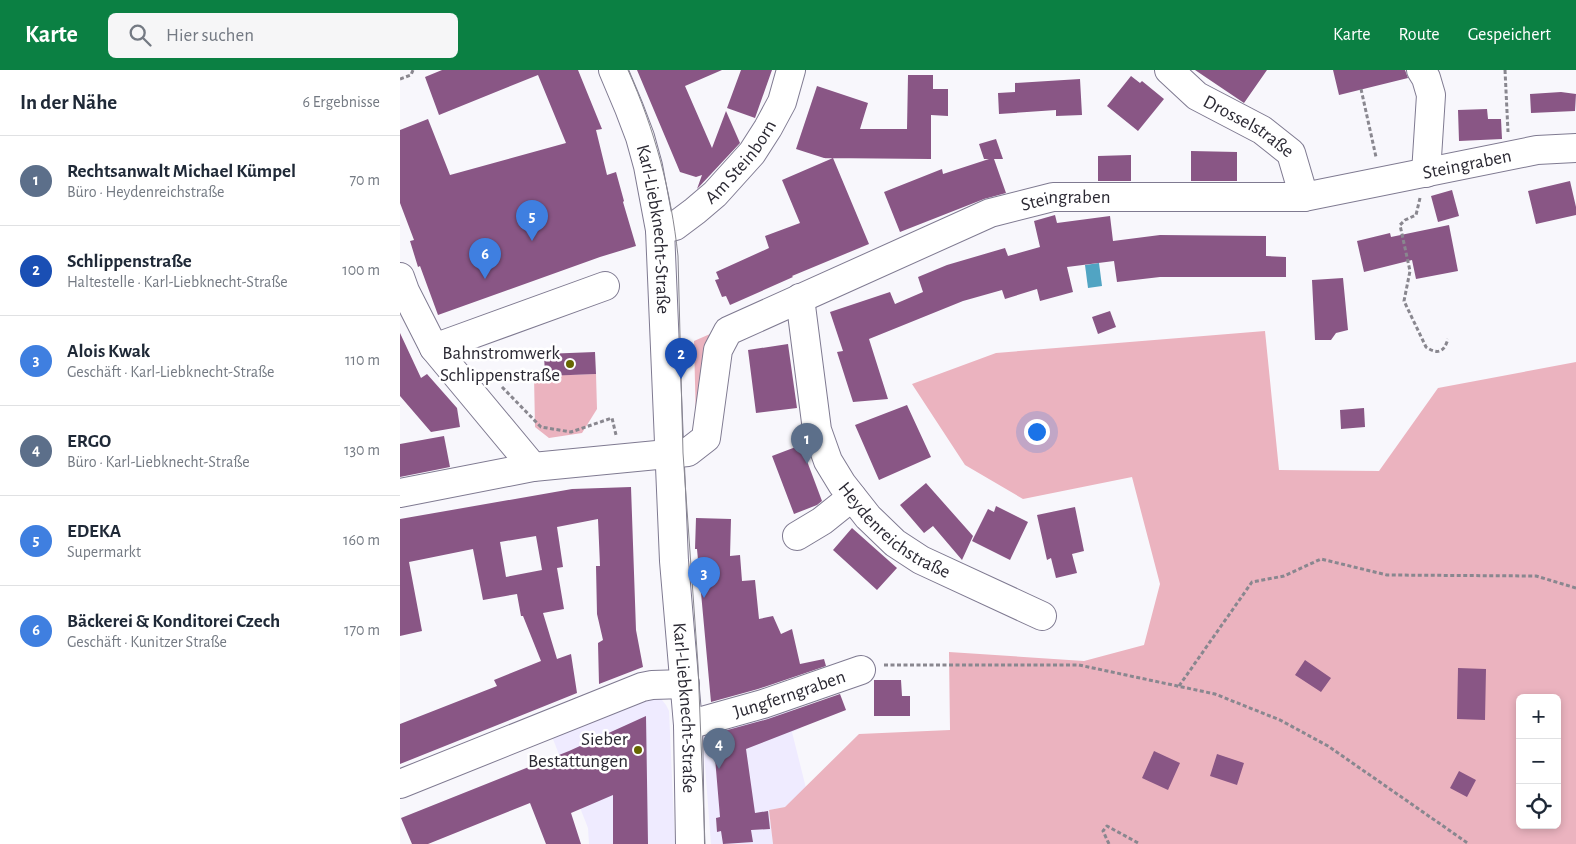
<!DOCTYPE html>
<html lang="de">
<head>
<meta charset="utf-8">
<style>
  :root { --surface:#fff; --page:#f6f6f7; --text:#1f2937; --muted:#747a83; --line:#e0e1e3; --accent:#0b8043 }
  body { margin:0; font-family:"Alegreya Sans",sans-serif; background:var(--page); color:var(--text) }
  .controls { position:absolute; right:15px; bottom:15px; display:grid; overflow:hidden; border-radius:8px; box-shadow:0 2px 8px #0003 }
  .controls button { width:45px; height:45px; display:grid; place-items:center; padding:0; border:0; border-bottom:1px solid var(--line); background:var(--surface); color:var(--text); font:25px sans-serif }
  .you { position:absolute; left:636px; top:361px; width:18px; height:18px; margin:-12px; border:4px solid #fff; border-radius:50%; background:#1a73e8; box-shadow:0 0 0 8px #1a73e833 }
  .badge { display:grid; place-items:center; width:32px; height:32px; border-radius:50%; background:var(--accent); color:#fff; font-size:16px; font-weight:700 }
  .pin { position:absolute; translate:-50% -41px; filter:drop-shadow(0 1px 2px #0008) }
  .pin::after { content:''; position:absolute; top:26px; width:18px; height:15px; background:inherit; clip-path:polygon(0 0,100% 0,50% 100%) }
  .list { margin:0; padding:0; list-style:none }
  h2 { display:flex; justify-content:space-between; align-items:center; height:65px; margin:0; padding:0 20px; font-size:21px }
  h2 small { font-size:16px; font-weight:400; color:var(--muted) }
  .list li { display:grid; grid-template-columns:32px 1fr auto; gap:15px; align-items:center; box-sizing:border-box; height:90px; padding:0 20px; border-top:1px solid var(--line) }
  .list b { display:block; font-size:19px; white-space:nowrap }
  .list p { margin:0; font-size:16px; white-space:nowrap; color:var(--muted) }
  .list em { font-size:16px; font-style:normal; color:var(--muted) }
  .icon { flex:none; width:28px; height:28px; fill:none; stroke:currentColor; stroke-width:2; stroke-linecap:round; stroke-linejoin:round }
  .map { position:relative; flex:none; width:1176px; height:774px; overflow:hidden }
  header { display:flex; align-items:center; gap:30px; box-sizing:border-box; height:70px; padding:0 25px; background:var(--accent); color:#fff }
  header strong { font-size:24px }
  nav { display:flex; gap:28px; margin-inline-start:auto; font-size:18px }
  .search { width:350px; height:45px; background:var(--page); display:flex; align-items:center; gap:12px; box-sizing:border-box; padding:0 18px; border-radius:8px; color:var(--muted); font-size:19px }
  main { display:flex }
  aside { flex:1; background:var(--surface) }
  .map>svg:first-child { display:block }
  .built { fill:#efebff }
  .green { fill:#ebb3bf; fill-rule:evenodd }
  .water { fill:#51a4c3 }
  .building { fill:#895685; fill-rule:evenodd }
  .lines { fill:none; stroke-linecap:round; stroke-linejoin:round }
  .minor-casing { stroke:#7f7a91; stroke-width:30 }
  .path { stroke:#89878f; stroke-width:3; stroke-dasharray:4 2.5; stroke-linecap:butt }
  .minor { stroke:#fff; stroke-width:28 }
  .tram { stroke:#898890; stroke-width:1 }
  .poi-dot { fill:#660; stroke:#fff; stroke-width:2 }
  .labels { text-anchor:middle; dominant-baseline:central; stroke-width:5; stroke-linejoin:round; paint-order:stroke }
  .street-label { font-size:19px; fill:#2b2933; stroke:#fff }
  .poi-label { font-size:19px; fill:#2b2933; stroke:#fff; text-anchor:end }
</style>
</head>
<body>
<header>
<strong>Karte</strong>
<div class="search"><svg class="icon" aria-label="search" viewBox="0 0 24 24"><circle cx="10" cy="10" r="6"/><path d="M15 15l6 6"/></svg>Hier suchen</div>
<nav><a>Karte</a><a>Route</a><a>Gespeichert</a></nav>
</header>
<main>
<aside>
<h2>In der Nähe<small>6 Ergebnisse</small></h2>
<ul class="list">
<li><span class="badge" style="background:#5c6f8a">1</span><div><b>Rechtsanwalt Michael Kümpel</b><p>Büro · Heydenreichstraße</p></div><em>70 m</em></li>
<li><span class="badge" style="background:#1a4fb4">2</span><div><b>Schlippenstraße</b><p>Haltestelle · Karl-Liebknecht-Straße</p></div><em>100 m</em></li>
<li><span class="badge" style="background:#3f7fe0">3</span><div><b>Alois Kwak</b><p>Geschäft · Karl-Liebknecht-Straße</p></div><em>110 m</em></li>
<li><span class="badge" style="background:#5c6f8a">4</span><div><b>ERGO</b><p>Büro · Karl-Liebknecht-Straße</p></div><em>130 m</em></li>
<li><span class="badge" style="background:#3f7fe0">5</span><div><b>EDEKA</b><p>Supermarkt</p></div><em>160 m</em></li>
<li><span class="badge" style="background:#3f7fe0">6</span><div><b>Bäckerei &amp; Konditorei Czech</b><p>Geschäft · Kunitzer Straße</p></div><em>170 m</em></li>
</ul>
</aside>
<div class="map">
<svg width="1176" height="774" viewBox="0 0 1176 774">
  <rect width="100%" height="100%" fill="#f8f7fc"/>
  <path class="built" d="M258,625L266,635L269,641L275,774H189L188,758L149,659Z
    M390,630L401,658L392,662L406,718L385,737L369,740L373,774H311L302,656Z"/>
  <path class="green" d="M865,261L879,400L979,401L1038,318L1176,292V774H373L369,740L385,737L459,664L550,660L549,582L684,591L744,575L760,514L732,407L623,429L565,395L512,314L596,283ZM1120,628H1157V755H1120Z
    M310,264L296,354L294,271Z
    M196,304L197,339L182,363L149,368L135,357L134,306Z"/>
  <path class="water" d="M699,193L702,216L688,218L685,195Z"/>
  <path class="building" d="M42,0H178L202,59L196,60L207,105L216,102L224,131L223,132L236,176L200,187L38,245L20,196L18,197L10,171L14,170L0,133V60L28,49L50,105L166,73L138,5L39,45L25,7Z
    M237,0H322L285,16L312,78L326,41L340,73L297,119L302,105L296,107L280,102Z
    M341,0H372L355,48L327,38Z
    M795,0H867L844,33Z
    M933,0H1005L1008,8L939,25Z
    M508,5H533V19H548V46L531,45V89L424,88L396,79L417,16L468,33L460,59H507Z
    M731,6L740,13L742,11L764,29L738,61L707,36Z
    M680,9L682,45L656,46V40L599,44L598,23L615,22V13Z
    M1161,22L1176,24L1175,41L1131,43L1130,24Z
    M1087,39L1088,49H1101L1102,69L1059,71L1058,40Z
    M596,69L603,89H594L606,123L584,129L500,162L484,122L542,99L543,104L589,89H584L579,74Z
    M791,81L837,82V111H791Z
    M731,85V111H698V86Z
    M433,88L469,174L392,206L393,207L330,235L326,226L322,227L315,210L319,209L316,202L369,178L365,166L400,153L382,110Z
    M1170,111L1176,137V145L1136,154L1128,121Z
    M1052,120L1059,146L1038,152L1031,126Z
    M655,145L657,153L710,146L713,171L760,165L866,166V186L886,187V207H760L717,212L714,191L667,197L673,222L640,231L637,219L605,229L602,220L563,231L469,269L488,329L453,332L437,282L443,281L430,242L490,222L495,234L523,222L518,207L547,195L605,178L608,186L640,177L634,151Z
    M1049,155L1058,201L1016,209L1012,190L964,202L957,171L990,163L991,167Z
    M943,208L948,260L936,263L931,270H915L912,210Z
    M710,241L716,257L698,264L692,247Z
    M0,263L21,308L27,304L57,338L60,357L31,362L0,326Z
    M388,274L397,338L356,343L348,280Z
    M195,282L196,304L145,306L144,284Z
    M507,335L531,387L479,410L455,355Z
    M964,338L965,357L941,359L940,340Z
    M44,366L50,397L0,407V374Z
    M401,375L422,431L417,435L394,444L372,386Z
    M526,413L573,466L562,490L533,456L524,463L500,435Z
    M231,417L236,560L243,597L199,614L198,573L203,570L197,544L196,496H200L198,449L157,457L163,497L151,499L157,498L164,539L143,543L157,589L171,584L177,623L0,694V654L97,616L94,610L141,591L123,546H121L117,524L83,530L73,479L9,492L22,561L0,566V449L172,419ZM136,466L142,500L106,507L100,472Z
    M596,436L628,452L610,490L572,471L588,439L594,442Z
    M675,437L684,481L672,484L677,503L656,508L651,488L647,490L637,445Z
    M296,448L331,449L330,486L340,485L342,511L355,510L359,549L373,546L381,564L392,559L400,594L424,589L426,596L358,619L311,632L297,479H295Z
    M452,458L497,498L477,520L433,480Z
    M905,590L931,608L921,622L895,605Z
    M1058,598L1086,599L1085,650L1057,649Z
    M474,610H501L502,626H510V646H474Z
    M440,624L446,640L346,679L355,743L368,741L370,759L351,760L353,772L323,774L321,761L317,762L316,748L320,747L313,664L368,649Z
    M246,646L248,774H213V725L171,743L181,774H146L130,733L28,774H12L1,748L169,681Z
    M754,681L780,693L768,720L742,708Z
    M817,684L844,693L837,715L810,706Z
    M1059,701L1076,710L1067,727L1050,718Z"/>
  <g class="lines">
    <defs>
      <g id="minor">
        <path id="s1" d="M213,0L229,38L240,67L248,96L260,160L274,491L288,655L290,774"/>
        <path id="s2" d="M769,0L797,26L862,60L891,83L904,127"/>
        <path d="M1021,0L1026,8L1031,25L1026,103"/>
        <path id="s3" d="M260,160L275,156L295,141L315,124L352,83L368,58L382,32L391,0"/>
        <path d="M0,207L5,221L34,278L133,397"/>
        <path id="s4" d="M400,228L417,360L428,391L442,414L468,447L495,473L521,490L642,546"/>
        <path d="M34,278L205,216"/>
        <path id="s5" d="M0,423L133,397L288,382L306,368L318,280L328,261L590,143L653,127H904L1137,80L1176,78"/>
        <path d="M397,466L422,451L452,427"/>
        <path id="s6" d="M288,655L363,634L461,600"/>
        <path d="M0,714L242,617L252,615L285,614"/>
      </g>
    </defs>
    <use href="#minor" class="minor-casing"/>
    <path class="path" d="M1105,0L1108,62
      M0,9L11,5L13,0
      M961,19L976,87
      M1020,128L1016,145L1005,150L1000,155L1010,201L1004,231L1026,277C1038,285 1044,282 1048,269
      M102,317L141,357L171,362L212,348L216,365
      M484,595H679L815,624L880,650L928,676L1069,774
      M779,616L852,512L884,506L921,489L987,505L1136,506L1176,518
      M709,774L703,761L707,756L740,774"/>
    <use href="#minor" class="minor"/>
    <path class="tram" d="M228,0C255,60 271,121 278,186L283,383L298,595L305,774"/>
  </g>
  <g class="poi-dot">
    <circle cx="170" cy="294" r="5"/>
    <circle cx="238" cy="680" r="5"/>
  </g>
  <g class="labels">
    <g class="street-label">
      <text stroke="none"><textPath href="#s2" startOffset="98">Drosselstraße</textPath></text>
      <text stroke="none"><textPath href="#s3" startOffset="108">Am Steinborn</textPath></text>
      <text stroke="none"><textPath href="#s5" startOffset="1194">Steingraben</textPath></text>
      <text stroke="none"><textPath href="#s5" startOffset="789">Steingraben</textPath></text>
      <text stroke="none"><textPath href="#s1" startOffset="166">Karl-Liebknecht-Straße</textPath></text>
      <text stroke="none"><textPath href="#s4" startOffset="264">Heydenreichstraße</textPath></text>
      <text stroke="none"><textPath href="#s6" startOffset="106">Jungferngraben</textPath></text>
      <text stroke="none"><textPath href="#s1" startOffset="646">Karl-Liebknecht-Straße</textPath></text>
    </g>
    <g class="poi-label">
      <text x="160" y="283">Bahnstromwerk<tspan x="160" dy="22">Schlippenstraße</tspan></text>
      <text x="228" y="669">Sieber<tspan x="228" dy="22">Bestattungen</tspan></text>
    </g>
  </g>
</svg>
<div class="controls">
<button>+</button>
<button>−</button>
<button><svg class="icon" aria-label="locate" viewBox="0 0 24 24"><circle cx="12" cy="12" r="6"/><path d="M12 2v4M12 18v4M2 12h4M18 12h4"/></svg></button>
</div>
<div class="you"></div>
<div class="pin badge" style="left:407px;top:394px;background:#5c6f8a">1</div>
<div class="pin badge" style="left:281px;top:309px;background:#1a4fb4">2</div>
<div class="pin badge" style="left:304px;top:528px;background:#3f7fe0">3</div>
<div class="pin badge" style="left:319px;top:699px;background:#5c6f8a">4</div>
<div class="pin badge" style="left:132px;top:171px;background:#3f7fe0">5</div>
<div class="pin badge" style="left:85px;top:209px;background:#3f7fe0">6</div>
</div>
</main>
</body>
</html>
